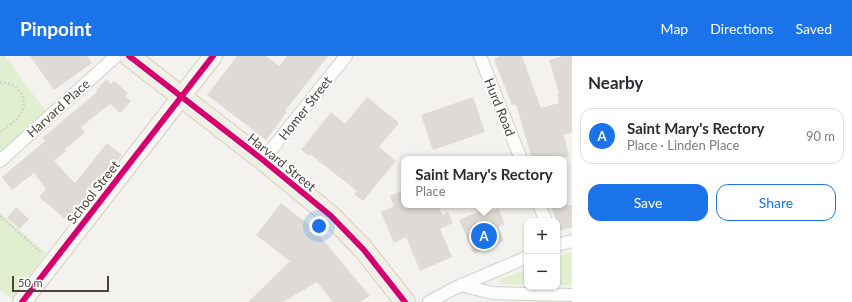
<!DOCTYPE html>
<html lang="en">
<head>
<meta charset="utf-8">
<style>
  :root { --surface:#fff; --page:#f7f7f7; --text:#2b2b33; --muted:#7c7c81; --line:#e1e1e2; --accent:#1a73e8 }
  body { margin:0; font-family:Lato,sans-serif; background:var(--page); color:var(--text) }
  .controls { position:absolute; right:12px; bottom:12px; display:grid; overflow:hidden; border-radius:8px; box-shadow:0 1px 3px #0004 }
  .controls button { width:36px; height:36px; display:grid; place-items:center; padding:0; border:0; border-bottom:1px solid var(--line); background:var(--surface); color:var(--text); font:20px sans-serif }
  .scale { position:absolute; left:12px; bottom:10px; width:97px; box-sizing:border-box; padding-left:4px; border:2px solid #4b4439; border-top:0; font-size:11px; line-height:14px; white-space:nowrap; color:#4b4439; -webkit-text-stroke:3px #fff; paint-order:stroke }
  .you { position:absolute; left:319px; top:170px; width:14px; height:14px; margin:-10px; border:3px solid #fff; border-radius:50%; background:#1a73e8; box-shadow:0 0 0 6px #1a73e833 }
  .badge { display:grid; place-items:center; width:26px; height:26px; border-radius:50%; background:var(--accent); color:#fff; font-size:13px; font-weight:700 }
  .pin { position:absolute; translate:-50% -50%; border:2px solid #fff; box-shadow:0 1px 4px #0006 }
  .popup { position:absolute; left:401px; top:100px; width:166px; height:52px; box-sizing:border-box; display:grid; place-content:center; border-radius:8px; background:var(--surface); filter:drop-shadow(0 1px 3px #0005); font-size:13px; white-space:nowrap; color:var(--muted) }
  .popup b { font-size:15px; color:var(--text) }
  .popup::after { content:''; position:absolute; left:50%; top:100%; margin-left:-8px; border:8px solid transparent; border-top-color:var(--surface) }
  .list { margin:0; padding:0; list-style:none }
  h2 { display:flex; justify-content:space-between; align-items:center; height:52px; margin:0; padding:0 16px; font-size:17px }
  h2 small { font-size:13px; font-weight:400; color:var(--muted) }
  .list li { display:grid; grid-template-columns:26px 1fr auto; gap:12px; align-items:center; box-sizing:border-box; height:56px; margin:0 8px 8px; padding:0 8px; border:1px solid var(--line); border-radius:12px }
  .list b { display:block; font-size:15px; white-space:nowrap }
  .list p { margin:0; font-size:13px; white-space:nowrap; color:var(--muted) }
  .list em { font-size:13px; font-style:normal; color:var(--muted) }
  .actions { display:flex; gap:8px; padding:12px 16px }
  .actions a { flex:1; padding:9px 0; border:1px solid var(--accent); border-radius:12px; text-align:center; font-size:14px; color:var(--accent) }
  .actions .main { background:var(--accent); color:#fff }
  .map { position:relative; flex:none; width:572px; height:246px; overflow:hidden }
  header { display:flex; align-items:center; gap:24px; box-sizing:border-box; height:56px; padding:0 20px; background:var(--accent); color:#fff }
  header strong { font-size:19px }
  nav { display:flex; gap:22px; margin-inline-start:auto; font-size:14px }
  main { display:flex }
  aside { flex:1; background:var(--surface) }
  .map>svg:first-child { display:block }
  .green { fill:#e1eecf }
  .building { fill:#dedbd6 }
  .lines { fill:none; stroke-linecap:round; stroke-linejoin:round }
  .street-casing { stroke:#d2d0cb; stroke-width:14 }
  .secondary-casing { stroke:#d3cfc5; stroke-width:20 }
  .primary-casing { stroke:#d6cebb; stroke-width:22 }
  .path { stroke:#d3d2cc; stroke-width:2.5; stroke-dasharray:2 2; stroke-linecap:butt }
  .street { stroke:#fdfdfc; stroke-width:12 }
  .secondary { stroke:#f7f6f1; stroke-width:18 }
  .primary { stroke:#f2efe6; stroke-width:20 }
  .cycleway-casing { stroke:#fff; stroke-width:8 }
  .cycleway { stroke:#d6006c; stroke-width:6 }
  .labels { text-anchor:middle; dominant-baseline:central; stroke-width:4; stroke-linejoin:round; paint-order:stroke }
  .street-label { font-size:13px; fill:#4b4439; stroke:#fff }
</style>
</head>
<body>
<header>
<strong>Pinpoint</strong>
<nav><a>Map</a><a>Directions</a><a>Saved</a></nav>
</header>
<main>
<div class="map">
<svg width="572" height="246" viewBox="0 0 572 246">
  <rect width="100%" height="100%" fill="#f4f2ee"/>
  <path class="green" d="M0,0H5L47,57L0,95Z
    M0,157L46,197L12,243L0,234Z
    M572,196V229H557V201Z
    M527,213V229L500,228L499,227L501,223Z"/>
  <path class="building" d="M30,0H87L92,7L54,34Z
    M237,0H266L279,10L287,0H328L285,55L287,56L266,84L207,39Z
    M500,0H522L541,52L559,47L557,37H559L549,4L563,0H572V76L564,79L569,100L558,103H532L516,48L512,49L494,3Z
    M106,23L111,28L114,25L128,37L125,40L131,45L120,57L110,48L81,71L85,77L65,93L66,95L54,105L75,127L107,87L122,99L80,151L81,152L70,167L39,141L46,133L34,117L12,134L2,121L45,85L42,82L97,36L96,35Z
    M367,41L399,67L379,91L396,105L363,145L354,138L357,135L310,98L309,100L301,94L331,56L345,68Z
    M473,41L485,76L433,94L421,59Z
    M404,134V149H438L442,159L448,156L453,167L440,173L452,201L420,215L406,181L394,187L381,156L394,150L390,140Z
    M281,147L313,172L370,240L360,246H333L317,226L283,246H248L290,205L256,179Z
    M551,149H572V171L559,175Z
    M16,151L29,163L20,173L7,162Z
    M498,152L505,168L498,171L504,185L474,198L459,164L485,153L487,157Z"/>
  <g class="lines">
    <defs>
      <path id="street" d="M480,0L521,103
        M263,104L346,0
        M0,105L116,0
        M539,149L546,165
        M557,189L572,185
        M461,229L492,237L572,239
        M429,246L453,233L527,201"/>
      <path id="secondary" d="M22,246L213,0"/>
      <path id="primary" d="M129,0L263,104L331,160L364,194L405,246"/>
    </defs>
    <use href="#street" class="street-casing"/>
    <use href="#secondary" class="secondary-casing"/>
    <use href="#primary" class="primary-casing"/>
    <path class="path" d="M0,26C18,27 31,43 20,59C15,66 7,71 0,76
      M0,160L42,197"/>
    <use href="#street" class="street"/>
    <use href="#secondary" class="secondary"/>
    <use href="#primary" class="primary"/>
    <defs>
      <path id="cycleway" d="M129,0L263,104L331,160L364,194L405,246
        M22,246L213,0"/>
    </defs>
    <use href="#cycleway" class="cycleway-casing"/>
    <use href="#cycleway" class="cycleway"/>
  </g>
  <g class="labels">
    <g class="street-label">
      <text transform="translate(500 51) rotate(68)">Hurd Road</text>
      <text transform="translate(58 52) rotate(-42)">Harvard Place</text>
      <text transform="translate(305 52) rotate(-52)">Homer Street</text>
      <text transform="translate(282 106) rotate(39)">Harvard Street</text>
      <text transform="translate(93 136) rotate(-52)">School Street</text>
    </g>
  </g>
</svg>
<div class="controls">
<button>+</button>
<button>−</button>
</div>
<div class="scale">50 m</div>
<div class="you"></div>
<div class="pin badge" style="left:484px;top:180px">A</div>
<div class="popup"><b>Saint Mary's Rectory</b>Place</div>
</div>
<aside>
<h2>Nearby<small></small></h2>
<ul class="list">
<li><span class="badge">A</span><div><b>Saint Mary's Rectory</b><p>Place · Linden Place</p></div><em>90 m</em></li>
</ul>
<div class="actions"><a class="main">Save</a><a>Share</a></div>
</aside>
</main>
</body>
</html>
